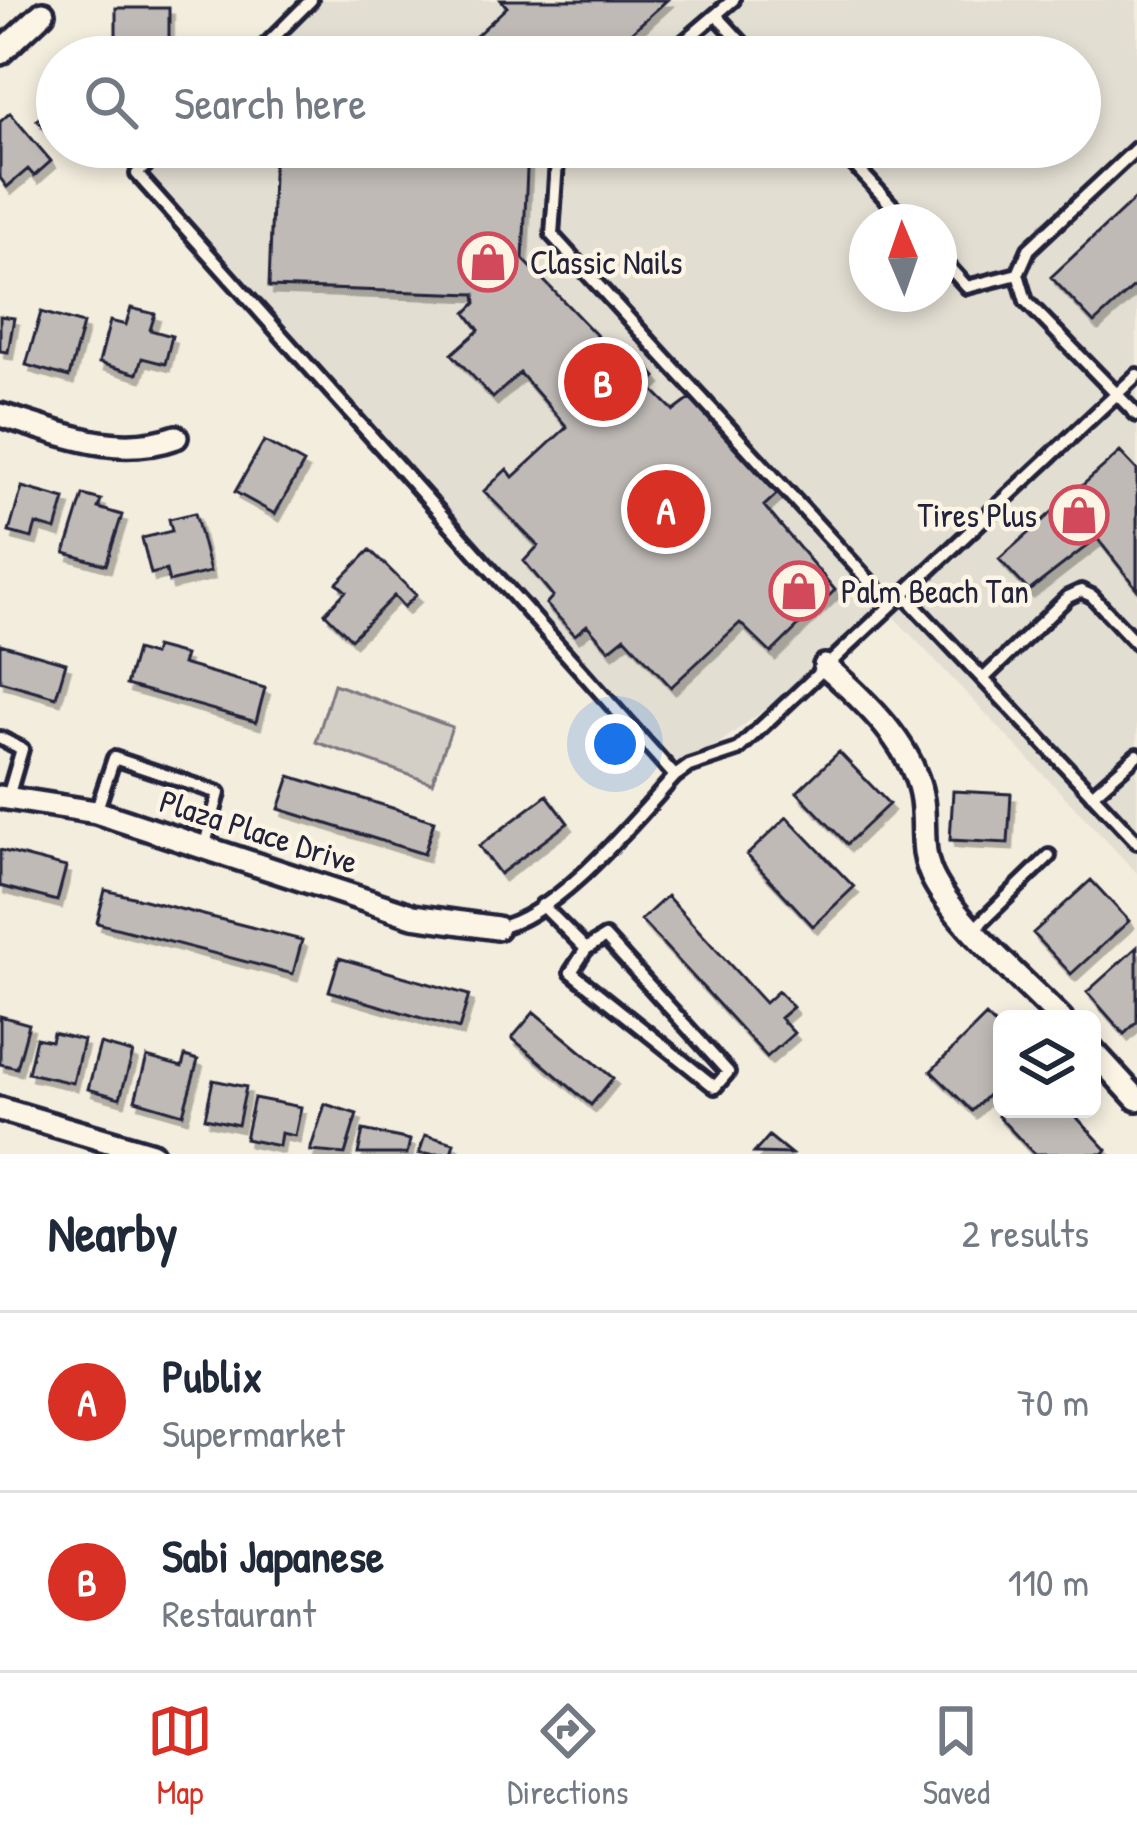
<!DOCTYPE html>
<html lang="en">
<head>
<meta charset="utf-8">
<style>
  :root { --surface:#fff; --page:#f6f6f7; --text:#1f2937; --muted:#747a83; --line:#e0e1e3; --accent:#d93025 }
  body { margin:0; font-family:"Patrick Hand",sans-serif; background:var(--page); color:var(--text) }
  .controls { position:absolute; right:36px; bottom:36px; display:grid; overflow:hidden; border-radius:18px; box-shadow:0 6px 18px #0003 }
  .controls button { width:108px; height:108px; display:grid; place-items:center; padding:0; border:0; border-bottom:3px solid var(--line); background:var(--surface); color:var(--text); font:60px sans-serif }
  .compass { position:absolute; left:849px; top:204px; width:108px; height:108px; border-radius:50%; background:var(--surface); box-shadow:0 6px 18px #0003; rotate:358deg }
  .you { position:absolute; left:615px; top:744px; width:42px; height:42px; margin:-30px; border:9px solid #fff; border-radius:50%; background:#1a73e8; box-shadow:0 0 0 18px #1a73e833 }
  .badge { display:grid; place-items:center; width:78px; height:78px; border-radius:50%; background:var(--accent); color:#fff; font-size:39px; font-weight:700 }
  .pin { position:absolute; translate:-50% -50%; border:6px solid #fff; box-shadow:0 3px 12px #0006 }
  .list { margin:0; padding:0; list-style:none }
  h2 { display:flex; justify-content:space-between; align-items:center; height:156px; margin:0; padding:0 48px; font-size:51px }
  h2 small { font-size:39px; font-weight:400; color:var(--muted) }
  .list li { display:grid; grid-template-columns:78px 1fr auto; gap:36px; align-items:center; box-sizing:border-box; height:180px; padding:0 48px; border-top:3px solid var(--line) }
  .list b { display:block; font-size:45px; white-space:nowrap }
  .list p { margin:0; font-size:39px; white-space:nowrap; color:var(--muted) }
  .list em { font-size:39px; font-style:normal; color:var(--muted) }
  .icon { flex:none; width:66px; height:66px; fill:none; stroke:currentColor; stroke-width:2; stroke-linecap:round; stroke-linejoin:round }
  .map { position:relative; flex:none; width:1137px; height:1154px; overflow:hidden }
  .search { position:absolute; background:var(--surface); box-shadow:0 6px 18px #0003; left:36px; right:36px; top:36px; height:132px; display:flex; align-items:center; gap:30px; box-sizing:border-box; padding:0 42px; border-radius:66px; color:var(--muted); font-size:45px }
  .sheet { height:516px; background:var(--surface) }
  nav { display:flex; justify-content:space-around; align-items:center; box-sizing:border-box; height:168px; border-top:3px solid var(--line); background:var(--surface); font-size:33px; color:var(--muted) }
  nav a { display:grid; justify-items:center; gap:6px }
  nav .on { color:var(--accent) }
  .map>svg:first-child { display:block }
  .built { fill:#e3ded2; fill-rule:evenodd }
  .green { fill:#d4cfc6; stroke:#7b7880; stroke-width:3 }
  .building { fill:#bfbab6; stroke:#22223b; stroke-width:3; filter:url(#shadow) }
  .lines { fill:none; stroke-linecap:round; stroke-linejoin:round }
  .service-casing { stroke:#22223b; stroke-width:20 }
  .minor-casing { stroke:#22223b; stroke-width:30 }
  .service { stroke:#fcf5e5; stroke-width:10 }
  .minor { stroke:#fcf5e5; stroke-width:21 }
  .labels { text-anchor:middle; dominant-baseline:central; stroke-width:9; stroke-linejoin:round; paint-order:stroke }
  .poi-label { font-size:33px; fill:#22223b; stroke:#fcf5e5; text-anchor:start }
  .street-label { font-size:33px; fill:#22223b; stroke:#fcf5e5 }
</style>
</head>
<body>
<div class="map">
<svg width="1137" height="1154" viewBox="0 0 1137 1154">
  <defs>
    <filter id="shadow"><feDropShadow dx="4.5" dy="7" stdDeviation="0" flood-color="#0004"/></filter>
  </defs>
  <rect width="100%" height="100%" fill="#f3edde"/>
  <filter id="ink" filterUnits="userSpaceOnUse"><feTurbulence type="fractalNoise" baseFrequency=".00833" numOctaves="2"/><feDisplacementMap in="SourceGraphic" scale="24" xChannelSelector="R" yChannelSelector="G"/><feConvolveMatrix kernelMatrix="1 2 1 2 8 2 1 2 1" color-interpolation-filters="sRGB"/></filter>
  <g filter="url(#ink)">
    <path class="built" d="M303,0H1137V873L892,615L675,776L137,174L163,147H1080V57H249ZM867,222H939V294H867Z"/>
    <path class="green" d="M334,684L452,727L432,783L316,742Z"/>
    <path class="building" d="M501,0H667L604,57H471L463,48L507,7Z
      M116,8H169V49H155V57H116Z
      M57,101V140L37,120Z
      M10,113L51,161L34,176L28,169L7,187L0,178V122Z
      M274,147H528L523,259L631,371L643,361L656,377L648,385L674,411L690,399L777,494L764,506L835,590L771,653L740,623L671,687L625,637L609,650L587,625L575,635L546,604L553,596L524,561L538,546L484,491L507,469L513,477L567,427L520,373L493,398L452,354L479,330L466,313L476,303L475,294L269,287Z
      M1137,197V284L1094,323L1051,277Z
      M131,308L155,314L150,330L172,336L165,364L142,358L137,374L99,363L110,321L126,325Z
      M41,312L83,324L69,377L26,365Z
      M0,316L14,318L8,352L0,351Z
      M264,441L304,463L275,514L235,492Z
      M1120,452L1137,470V589L1097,538L1029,591L999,559Z
      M22,487L65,499L56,530L36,524L32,538L9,532Z
      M83,495L101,500L98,508L122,515L106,565L65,553Z
      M195,513L210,572L169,582L166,570L151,574L142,538L172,531L169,519Z
      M370,550L416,595L404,607L394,596L351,639L325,613L346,591L337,583Z
      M0,644L66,663L56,697L0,681Z
      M155,647L185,655L182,664L265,688L256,722L126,685L136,650L153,655Z
      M839,752L889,804L847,844L797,792Z
      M290,776L434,821L424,854L279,809Z
      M953,791L1011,794L1008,843L950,840Z
      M547,795L568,823L500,874L479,846Z
      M787,817L854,887L813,926L747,855Z
      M0,850L66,867L57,901L0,886Z
      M1091,880L1129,921L1071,974L1033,933Z
      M105,890L302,940L293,974L97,923Z
      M667,896L765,1003L778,991L793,1007L780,1018L794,1033L767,1057L641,920Z
      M1137,947V1022L1124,1034L1087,992Z
      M339,958L469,995L459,1029L329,991Z
      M534,1012L613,1078L591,1105L512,1038Z
      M0,1016L29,1024L17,1068L0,1064Z
      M986,1016L1002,1032V1081L972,1111L931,1071Z
      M53,1033L83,1040L73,1083L28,1073L36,1038L51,1041Z
      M100,1044L133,1053L120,1098L88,1089Z
      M185,1056L198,1060L183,1114L135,1100L147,1057L182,1067Z
      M213,1080L246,1087L238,1125L205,1118Z
      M254,1098L301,1107L295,1136L281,1133L279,1146L245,1139Z
      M325,1104L357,1114L345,1154L310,1151Z
      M1006,1109H1069L1107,1150L1103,1154H1034L998,1116Z
      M363,1130L410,1140L407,1154H358Z
      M425,1135L454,1143L451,1154H419Z
      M769,1136L791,1154L754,1153Z"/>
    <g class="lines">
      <defs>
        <path id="service" d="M716,15L755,57
          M254,57L311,0
          M654,57L672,52L733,0
          M164,147L137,174L675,776
          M558,147L552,235L891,605
          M838,147L907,222
          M1137,148L1029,249L1018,274L1026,301L1137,415
          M939,256L967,287L1018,274
          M902,593L1137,842
          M983,679L1068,597L1081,591L1092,596L1137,644
          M0,738L22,749L8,797
          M1092,795L1137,755
          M96,812L114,758L219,793L204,848
          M542,905L586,949L571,972L715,1087L728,1072L605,937L586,949
          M497,928C557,916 634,821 675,776L689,766L737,750L1137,375
          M974,929L1049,856"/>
        <path id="minor" d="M0,53L43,13
          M0,415C59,432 115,459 176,437
          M825,666C863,699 915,747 922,800C926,829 919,854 935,882C960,927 1024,981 1061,1019
          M0,797L96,812L413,916L497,928
          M1092,1050L1137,1099
          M0,1109L152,1154"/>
      </defs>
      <use href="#service" class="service-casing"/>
      <use href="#minor" class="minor-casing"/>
      <use href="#service" class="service"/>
      <use href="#minor" class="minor"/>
    </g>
  </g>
  <defs>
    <symbol id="shop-ring" viewBox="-11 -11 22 22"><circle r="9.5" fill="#fcf5e5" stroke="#d1495b" stroke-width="1.5"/><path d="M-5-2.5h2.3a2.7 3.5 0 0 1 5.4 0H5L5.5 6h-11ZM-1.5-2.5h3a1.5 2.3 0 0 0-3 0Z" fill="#d1495b"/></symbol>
  </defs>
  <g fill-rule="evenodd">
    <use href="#shop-ring" x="455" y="229" width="66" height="66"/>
    <use href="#shop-ring" x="1046" y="482" width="66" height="66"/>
    <use href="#shop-ring" x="766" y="558" width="66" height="66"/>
  </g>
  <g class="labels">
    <g class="poi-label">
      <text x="530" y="262">Classic Nails</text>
      <text x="1037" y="515" text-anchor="end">Tires Plus</text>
      <text x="841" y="591">Palm Beach Tan</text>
    </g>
    <g class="street-label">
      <text transform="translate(259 831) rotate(18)">Plaza Place Drive</text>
    </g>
  </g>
</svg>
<div class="controls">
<button><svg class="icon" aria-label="layers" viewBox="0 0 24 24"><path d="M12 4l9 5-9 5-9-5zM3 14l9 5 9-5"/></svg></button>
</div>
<svg class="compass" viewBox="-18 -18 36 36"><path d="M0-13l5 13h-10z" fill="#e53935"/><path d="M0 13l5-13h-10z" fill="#747a83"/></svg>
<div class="you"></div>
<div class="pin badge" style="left:666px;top:509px">A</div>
<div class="pin badge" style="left:603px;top:382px">B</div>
<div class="search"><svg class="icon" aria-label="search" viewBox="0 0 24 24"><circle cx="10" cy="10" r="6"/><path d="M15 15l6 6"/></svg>Search here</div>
</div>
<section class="sheet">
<h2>Nearby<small>2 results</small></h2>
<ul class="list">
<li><span class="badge">A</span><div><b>Publix</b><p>Supermarket</p></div><em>70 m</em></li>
<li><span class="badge">B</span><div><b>Sabi Japanese</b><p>Restaurant</p></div><em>110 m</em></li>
</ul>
</section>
<nav>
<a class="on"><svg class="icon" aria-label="map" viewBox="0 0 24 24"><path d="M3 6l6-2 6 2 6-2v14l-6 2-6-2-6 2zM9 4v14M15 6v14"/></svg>Map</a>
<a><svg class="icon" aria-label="directions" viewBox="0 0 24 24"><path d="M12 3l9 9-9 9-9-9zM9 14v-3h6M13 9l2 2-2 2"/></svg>Directions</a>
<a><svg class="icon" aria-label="saved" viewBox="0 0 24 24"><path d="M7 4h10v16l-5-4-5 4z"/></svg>Saved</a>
</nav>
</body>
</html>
